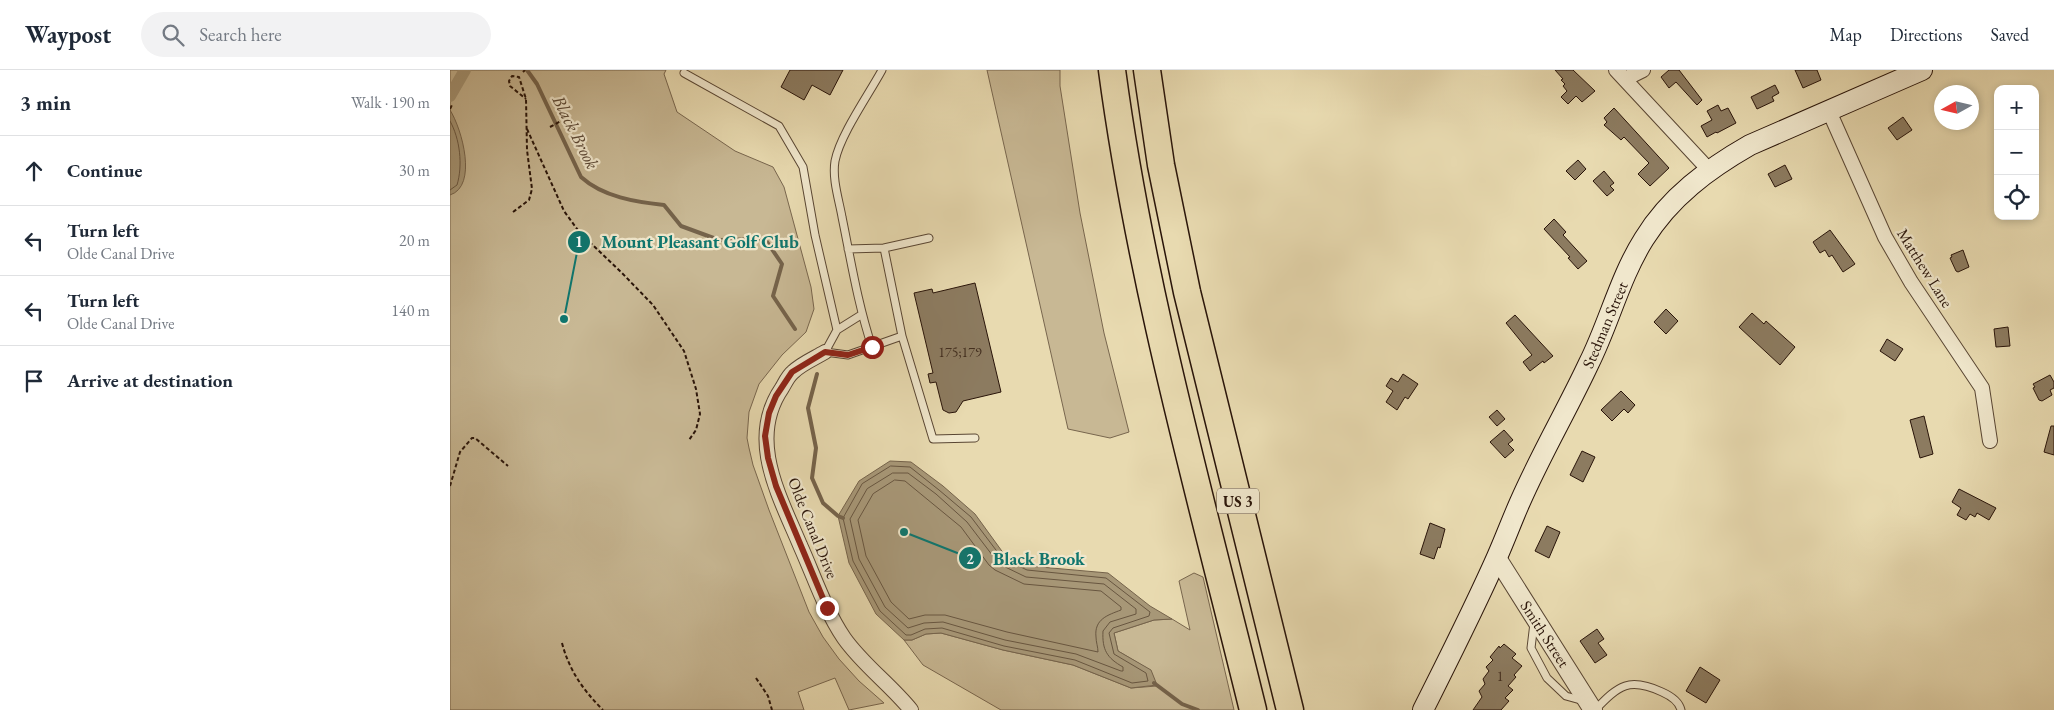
<!DOCTYPE html>
<html lang="en">
<head>
<meta charset="utf-8">
<style>
  :root { --surface:#fff; --page:#f2f2f3; --text:#1f2937; --muted:#747a83; --line:#e0e1e3 }
  body { margin:0; font-family:"EB Garamond",serif; background:var(--page); color:var(--text) }
  .controls { position:absolute; right:15px; top:15px; display:grid; overflow:hidden; border-radius:10px; box-shadow:0 2px 8px #0003 }
  .controls button { width:45px; height:45px; display:grid; place-items:center; padding:0; border:0; border-bottom:1px solid var(--line); background:var(--surface); color:var(--text); font:25px sans-serif }
  .compass { position:absolute; left:1484px; top:15px; width:45px; height:45px; border-radius:50%; background:var(--surface); box-shadow:0 2px 8px #0003; rotate:262deg }
  .stop { position:absolute; width:15px; height:15px; margin:-11px; border:4px solid #8f2418; border-radius:50%; background:#fff }
  .stop.end { background:#8f2418; border-color:#fff; box-shadow:0 1px 5px #0008 }
  .list { margin:0; padding:0; list-style:none }
  h2 { display:flex; justify-content:space-between; align-items:center; height:65px; margin:0; padding:0 20px; font-size:21px }
  h2 small { font-size:16px; font-weight:400; color:var(--muted) }
  .list li { display:grid; grid-template-columns:32px 1fr auto; gap:15px; align-items:center; box-sizing:border-box; height:70px; padding:0 20px; border-top:1px solid var(--line) }
  .list b { display:block; font-size:19px; white-space:nowrap }
  .list p { margin:0; font-size:16px; white-space:nowrap; color:var(--muted) }
  .list em { font-size:16px; font-style:normal; color:var(--muted) }
  .icon { flex:none; width:28px; height:28px; fill:none; stroke:currentColor; stroke-width:2; stroke-linecap:round; stroke-linejoin:round }
  .map { position:relative; flex:none; width:1604px; height:640px; overflow:hidden }
  header { display:flex; align-items:center; gap:30px; box-sizing:border-box; height:70px; padding:0 25px; background:var(--surface); border-bottom:1px solid var(--line) }
  header strong { font-size:24px }
  nav { display:flex; gap:28px; margin-inline-start:auto; font-size:18px }
  .search { width:350px; height:45px; background:var(--page); display:flex; align-items:center; gap:12px; box-sizing:border-box; padding:0 18px; border-radius:28px; color:var(--muted); font-size:19px }
  main { display:flex }
  aside { flex:1; background:var(--surface) }
  .map>svg:first-child { display:block }
  .green { fill:#c8b894; stroke:#78664e }
  .water { fill:#a79777; stroke:#75634b }
  .lines { fill:none; stroke-linecap:round; stroke-linejoin:round }
  .shore { stroke:#685640; stroke-width:1 }
  .stream { stroke:#75634b; stroke-width:4 }
  .canal { stroke:#a79777; stroke-width:12 }
  .building { fill:#8c7b60; stroke:#291409 }
  .service-casing { stroke:#594633; stroke-width:9 }
  .minor-casing { stroke:#594633; stroke-width:16 }
  .tertiary-casing { stroke:#594633; stroke-width:20 }
  .secondary-casing { stroke:#291409; stroke-width:22 }
  .motorway-casing { stroke:#291409; stroke-width:29 }
  .path { stroke:#291409; stroke-width:2; stroke-dasharray:4 2.5; stroke-linecap:butt }
  .service { stroke:#f0e7cc; stroke-width:7 }
  .minor { stroke:#f0e7cc; stroke-width:14 }
  .tertiary { stroke:#f0e7cc; stroke-width:18 }
  .secondary { stroke:#f0e7cc; stroke-width:20 }
  .motorway { stroke:#e8dab0; stroke-width:26 }
  .route { stroke:#8f2418; stroke-width:6 }
  .labels { text-anchor:middle; dominant-baseline:central; stroke-width:4.5; stroke-linejoin:round; paint-order:stroke }
  .number-label { font-size:14px; fill:#422e1f }
  .shield { fill:#f0e7cc; stroke:#655344; stroke-width:1 }
  .shield-label { font-size:15px; font-weight:bold; fill:#291409 }
  .street-label { font-size:16px; fill:#291409; stroke:#f0e7cc }
  .water-label { font-size:18px; font-style:italic; fill:#5b4835; stroke:#f0e7cc }
  .leader { fill:none; stroke:#0f766e; stroke-width:2 }
  .callout-dot { fill:#0f766e; stroke:#f0e7cc; stroke-width:2 }
  .mark-label { font-size:15px; text-anchor:middle; font-weight:bold; fill:#fff }
  .callout-label { font-size:18px; text-anchor:middle; font-weight:bold; fill:#0f766e; stroke:#f0e7cc; stroke-width:4.5; stroke-linejoin:round; paint-order:stroke }
</style>
</head>
<body>
<header>
<strong>Waypost</strong>
<div class="search"><svg class="icon" aria-label="search" viewBox="0 0 24 24"><circle cx="10" cy="10" r="6"/><path d="M15 15l6 6"/></svg>Search here</div>
<nav><a>Map</a><a>Directions</a><a>Saved</a></nav>
</header>
<main>
<aside>
<h2>3 min<small>Walk · 190 m</small></h2>
<ul class="list">
<li><svg class="icon" aria-label="ahead" viewBox="0 0 24 24"><path d="M12 20V5M6 11l6-6 6 6"/></svg><div><b>Continue</b></div><em>30 m</em></li>
<li><svg class="icon" aria-label="left" viewBox="0 0 24 24"><path d="M17 20v-9H6M10 6l-5 5 5 5"/></svg><div><b>Turn left</b><p>Olde Canal Drive</p></div><em>20 m</em></li>
<li><svg class="icon" aria-label="left" viewBox="0 0 24 24"><path d="M17 20v-9H6M10 6l-5 5 5 5"/></svg><div><b>Turn left</b><p>Olde Canal Drive</p></div><em>140 m</em></li>
<li><svg class="icon" aria-label="arrive" viewBox="0 0 24 24"><path d="M6 21V4h12l-3 4 3 4H6"/></svg><div><b>Arrive at destination</b></div></li>
</ul>
</aside>
<div class="map">
<svg width="1604" height="640" viewBox="0 0 1604 640">
  <rect width="100%" height="100%" fill="#e8dab0"/>
  <filter id="stains"><feTurbulence type="fractalNoise" baseFrequency=".004" numOctaves="4"/><feColorMatrix values="0 0 0 0 .2 0 0 0 0 .09 0 0 0 0 .02 0 0 0 .5 -.17"/></filter>
  <radialGradient id="worn" r=".72"><stop offset=".6" stop-color="#630" stop-opacity="0"/><stop offset="1" stop-color="#630" stop-opacity=".3"/></radialGradient>
  <path class="green" d="M0,0H216L214,4L227,42L285,81L323,97L334,117L361,217L364,239L356,262L332,285L309,314L299,342L297,368L299,378L303,395L319,440L359,542L373,567L389,589L409,611L434,633L399,640L385,608L348,622L354,640H0Z
    M537,0H610V16L630,143L654,263L679,362L660,368L618,359Z
    M744,503L753,507L784,640H551L473,595L454,570H462L476,564L491,563L553,580L623,595L681,618L707,616L700,600L668,581L664,563L704,550L722,549L740,560L729,511Z"/>
  <path class="water" d="M0,40C12,59 28,116 0,125Z
    M440,391L461,392L493,416L525,444L554,484L579,496L658,503L700,536L722,549L704,550L664,563L668,581L701,600L707,615L681,618L623,595L553,580L491,563L476,564L462,570H454L426,544L399,493L388,446L409,411Z"/>
  <g class="lines">
    <path class="shore" d="M0,51C10,69 13,95 7,115L0,120
      M441,396L460,397L489,420L521,447L552,488L577,500L656,508L700,542L699,546L663,558L659,563L664,584L696,603L698,611L682,613L625,590L554,576L492,558L475,559L461,565H456L430,541L403,491L393,448L412,414Z
      M443,403H458L486,424L517,452L549,494L576,507L654,514L686,539V544L660,552L653,561C652,580 657,588 673,597V601H671L626,584L555,570L493,552L474,553L458,558L435,537L409,489L400,449L417,419Z
      M445,410L455,411L511,457L539,495L545,500L574,514L651,521L671,537V540C658,545 644,549 646,567C646,572 648,577 648,582L557,562L495,545H475L459,549L441,532L416,486L408,450L423,424Z"/>
    <path class="stream" d="M77,0L87,14L131,107C153,127 186,132 214,135L231,156L269,170L315,169L332,194L323,226L345,259
      M367,304L358,338L366,378L362,408L373,433L388,446L393,448
      M704,613L732,634L748,640"/>
    <path class="canal" d="M0,26L15,0"/>
  </g>
  <path class="building" d="M340,0H393L380,25L362,15L354,30L331,17Z
    M1105,0H1123L1145,21L1132,32L1126,26L1118,34L1111,27L1117,21L1113,16L1115,14L1111,10L1113,9Z
    M1219,0H1229L1252,30L1247,35L1226,12L1219,18L1211,7Z
    M1345,0H1367L1371,10L1353,18Z
    M1325,15L1329,23L1322,27L1324,31L1307,39L1301,27Z
    M1268,35L1271,41L1278,38L1286,53L1267,63L1266,62L1257,67L1251,56L1262,50L1257,41Z
    M1164,38L1219,98L1200,116L1188,104L1199,93L1174,67L1171,70L1154,55L1157,52L1154,48Z
    M1453,47L1462,60L1447,70L1438,58Z
    M1128,90L1136,99L1125,110L1116,101Z
    M1335,95L1342,109L1325,117L1318,104Z
    M1154,101L1164,113L1160,116L1164,120L1157,126L1143,111Z
    M1104,149L1116,162L1113,165L1137,191L1128,199L1118,188L1120,187L1094,159Z
    M1380,160L1405,194L1393,202L1382,185L1379,187L1375,180L1370,183L1363,172Z
    M1513,180L1519,197L1508,202L1506,201L1500,188L1502,187L1501,185Z
    M525,213L551,322L513,331L506,342L499,343L493,340L486,312L480,313L478,304L483,303L464,223L482,219L483,223Z
    M1216,239L1228,251L1216,264L1204,252Z
    M1302,243L1314,254L1316,251L1345,277L1330,295L1289,257Z
    M1065,245L1103,286L1094,293L1093,291L1080,301L1073,292L1082,285L1056,253Z
    M1558,257L1560,276L1546,277L1544,259Z
    M1437,269L1453,279L1445,291L1430,281Z
    M953,304L968,314L958,329L955,327L947,340L936,332L943,321L936,316L941,308L948,312Z
    M1600,305L1604,312V318L1600,320L1602,325L1592,331L1589,330L1583,318L1585,317L1583,314Z
    M1171,321L1185,335L1178,343L1174,339L1162,351L1151,340Z
    M1047,340L1055,349L1047,356L1039,347Z
    M1474,346L1483,384L1470,388L1460,350Z
    M1601,356H1604V385L1594,382Z
    M1054,360L1063,370L1058,374L1064,380L1055,388L1040,372Z
    M1132,381L1145,387L1133,412L1120,405Z
    M1509,419L1546,438L1539,450L1527,443L1525,447L1520,444L1516,450L1507,445L1511,438L1502,432Z
    M980,453L995,459L990,478L988,477L984,489L970,484Z
    M1097,456L1110,462L1099,488L1085,481Z
    M1147,559L1154,569L1148,573L1157,585L1145,593L1130,571Z
    M1054,574L1066,584L1062,588L1072,596L1064,605L1066,607L1058,616L1063,620L1055,628L1059,631L1051,640H1023L1032,627L1029,621L1035,614L1033,609L1039,601L1036,597L1043,590L1040,587L1049,576L1050,578Z
    M1250,597L1270,610L1256,633L1236,621Z"/>
  <g class="lines">
    <defs>
      <path id="service" d="M234,3L329,56L353,97L365,165L387,260
        M434,178L479,168
        M398,179L434,178L452,266
        M411,245L387,260L375,282L398,285L452,266L483,369L525,368
        M422,277C408,235 401,191 392,147C389,130 382,109 385,91C390,65 419,24 432,0
        M1084,553L1081,578L1097,608L1116,626L1134,631
        M1145,640C1169,615 1179,607 1212,622C1221,626 1229,631 1231,640"/>
      <path id="minor" d="M1166,0L1260,101
        M1175,9L1193,0
        M1379,41L1435,167L1461,212L1532,318L1540,371
        M375,282C365,288 351,294 343,302C338,306 335,313 332,318C297,369 329,425 350,475C364,506 375,540 394,568C413,595 440,614 461,640"/>
      <path id="tertiary" d="M1047,488L1143,640"/>
      <path id="secondary" d="M973,640C998,590 1024,539 1047,487C1055,469 1062,450 1070,432C1091,384 1117,340 1139,293C1159,253 1170,207 1194,169C1220,127 1258,99 1300,75L1472,0"/>
      <path id="motorway" d="M662,0C691,217 751,428 803,640
        M697,0L711,95L737,222L840,640"/>
    </defs>
    <use href="#service" class="service-casing"/>
    <use href="#minor" class="minor-casing"/>
    <use href="#tertiary" class="tertiary-casing"/>
    <use href="#secondary" class="secondary-casing"/>
    <use href="#motorway" class="motorway-casing"/>
    <path class="path" d="M73,2L75,0
      M0,39L2,35
      M100,57L111,51
      M77,59L114,141L130,163L171,202L203,235L234,281L246,319L250,344L246,360L239,370
      M63,142L79,130L82,119L77,80L76,29L69,7L62,6L59,11L60,16L76,29
      M0,416L10,382L22,368H25L58,396
      M112,573C119,600 133,620 153,640
      M306,608L318,626L322,640"/>
    <use href="#service" class="service"/>
    <use href="#minor" class="minor"/>
    <use href="#tertiary" class="tertiary"/>
    <use href="#secondary" class="secondary"/>
    <use href="#motorway" class="motorway"/>
  </g>
  <g class="lines">
    <path class="route" d="M377,538L326,416L318,388L315,366L319,343L326,326L342,302L375,282L398,285L422,277"/>
  </g>
  <g class="labels">
    <g class="number-label">
      <text x="510" y="282">175;179</text>
      <text x="1050" y="606">1</text>
    </g>
    <rect class="shield" x="767" y="418.5" width="42" height="25" rx="4"/>
    <g class="shield-label">
      <text x="788" y="431">US 3</text>
    </g>
    <g class="street-label">
      <text transform="translate(1475 198) rotate(58)">Matthew Lane</text>
      <text transform="translate(1155 255) rotate(-67)">Stedman Street</text>
      <text transform="translate(363 458) rotate(68)">Olde Canal Drive</text>
      <text transform="translate(1095 564) rotate(57)">Smith Street</text>
    </g>
    <g class="water-label">
      <text transform="translate(126 62) rotate(63)">Black Brook</text>
    </g>
  </g>
  <path class="leader" d="M114 249L129 172M454 462L520 488"/>
  <g class="callout-dot">
    <circle cx="114" cy="249" r="5"/>
    <circle cx="454" cy="462" r="5"/>
    <circle cx="129" cy="172" r="12"/>
    <circle cx="520" cy="488" r="12"/>
  </g>
  <g class="mark-label">
    <text x="129" y="177">1</text>
    <text x="520" y="494">2</text>
  </g>
  <g class="callout-label">
    <text x="250" y="178">Mount Pleasant Golf Club</text>
    <text x="589" y="495">Black Brook</text>
  </g>
  <rect width="100%" height="100%" filter="url(#stains)"/>
  <rect width="100%" height="100%" fill="url(#worn)"/>
</svg>
<div class="controls">
<button>+</button>
<button>−</button>
<button><svg class="icon" aria-label="locate" viewBox="0 0 24 24"><circle cx="12" cy="12" r="6"/><path d="M12 2v4M12 18v4M2 12h4M18 12h4"/></svg></button>
</div>
<svg class="compass" viewBox="-18 -18 36 36"><path d="M0-13l5 13h-10z" fill="#e53935"/><path d="M0 13l5-13h-10z" fill="#747a83"/></svg>
<div class="stop" style="left:422px;top:277px"></div>
<div class="stop end" style="left:377px;top:538px"></div>
</div>
</main>
</body>
</html>
